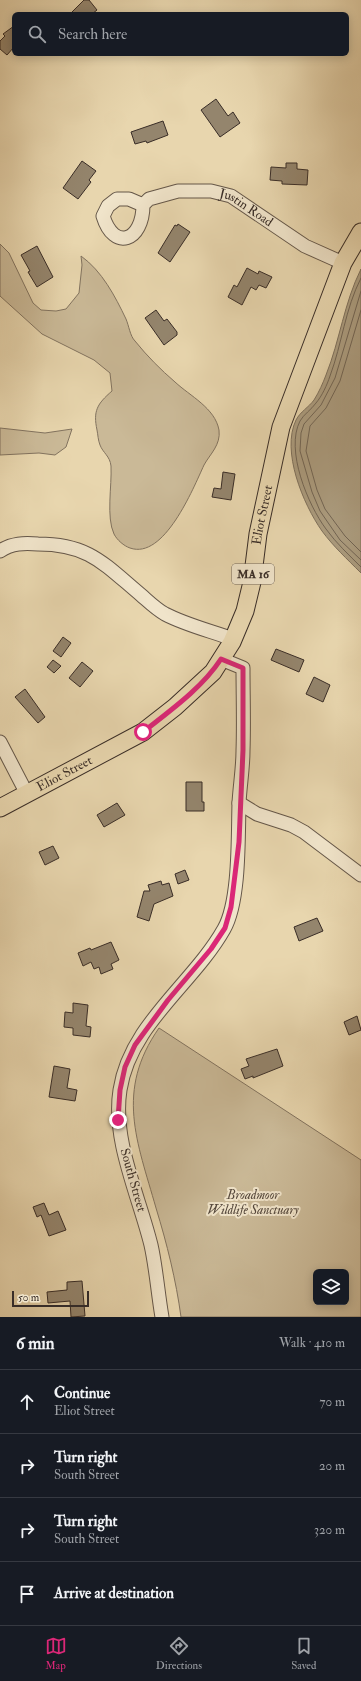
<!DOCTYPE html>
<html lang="en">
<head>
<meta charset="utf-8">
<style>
  :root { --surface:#171b24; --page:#242831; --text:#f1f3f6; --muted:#9ea1a6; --line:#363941; --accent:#db2777 }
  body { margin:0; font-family:"IM FELL Double Pica",serif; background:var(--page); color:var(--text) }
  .controls { position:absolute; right:12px; bottom:12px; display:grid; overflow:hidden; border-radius:6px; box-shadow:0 2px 10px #0003 }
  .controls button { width:36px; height:36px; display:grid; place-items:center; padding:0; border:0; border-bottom:1px solid var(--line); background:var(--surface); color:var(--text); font:20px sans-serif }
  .scale { position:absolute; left:12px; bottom:10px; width:77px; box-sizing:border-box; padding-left:4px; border:2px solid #392d27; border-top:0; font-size:11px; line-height:14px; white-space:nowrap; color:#392d27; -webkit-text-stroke:3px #f0e4ca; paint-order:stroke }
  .stop { position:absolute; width:12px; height:12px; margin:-9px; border:3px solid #db2777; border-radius:50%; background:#fff }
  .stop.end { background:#db2777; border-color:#fff; box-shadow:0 1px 4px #0008 }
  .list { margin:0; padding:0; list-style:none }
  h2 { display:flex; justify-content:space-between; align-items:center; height:52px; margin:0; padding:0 16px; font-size:17px }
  h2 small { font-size:13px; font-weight:400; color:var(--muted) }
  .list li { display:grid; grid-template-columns:26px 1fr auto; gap:12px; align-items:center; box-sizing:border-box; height:64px; padding:0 16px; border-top:1px solid var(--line) }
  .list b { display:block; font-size:15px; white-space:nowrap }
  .list p { margin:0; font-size:13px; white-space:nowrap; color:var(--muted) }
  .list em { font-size:13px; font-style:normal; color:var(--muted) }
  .icon { flex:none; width:22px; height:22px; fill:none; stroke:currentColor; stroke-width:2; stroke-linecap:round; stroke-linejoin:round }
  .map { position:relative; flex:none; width:361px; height:1317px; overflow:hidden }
  .search { position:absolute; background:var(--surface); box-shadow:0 2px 10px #0003; left:12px; right:12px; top:12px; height:44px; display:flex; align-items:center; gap:10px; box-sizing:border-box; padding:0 14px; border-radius:6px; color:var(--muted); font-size:15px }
  .sheet { height:308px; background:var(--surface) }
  nav { display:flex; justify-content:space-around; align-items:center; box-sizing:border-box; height:56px; border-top:1px solid var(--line); background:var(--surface); font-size:11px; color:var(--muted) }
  nav a { display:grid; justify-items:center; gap:2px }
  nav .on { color:var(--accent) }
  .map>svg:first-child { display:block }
  .green { fill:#cab997; stroke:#82735f; fill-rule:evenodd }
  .water { fill:#ac9d80; stroke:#7e705c }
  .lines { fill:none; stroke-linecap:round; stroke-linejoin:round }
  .shore { stroke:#726554; stroke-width:1 }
  .building { fill:#94856d; stroke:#392d27 }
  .minor-casing { stroke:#655749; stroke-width:15 }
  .major-casing { stroke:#392d27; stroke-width:19 }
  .minor { stroke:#f0e4ca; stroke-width:13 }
  .major { stroke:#e8d6ae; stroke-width:17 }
  .route { stroke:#db2777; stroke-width:5 }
  .labels { text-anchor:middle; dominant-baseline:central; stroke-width:4; stroke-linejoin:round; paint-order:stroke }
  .shield { fill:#f0e4ca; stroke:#706458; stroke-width:1 }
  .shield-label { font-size:12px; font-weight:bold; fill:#392d27 }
  .street-label { font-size:13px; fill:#392d27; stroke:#f0e4ca }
  .park-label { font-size:13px; font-style:italic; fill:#56493d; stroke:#f0e4ca }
</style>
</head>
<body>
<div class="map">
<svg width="361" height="1317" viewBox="0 0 361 1317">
  <rect width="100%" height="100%" fill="#e8d6ae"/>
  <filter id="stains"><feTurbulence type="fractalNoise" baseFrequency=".005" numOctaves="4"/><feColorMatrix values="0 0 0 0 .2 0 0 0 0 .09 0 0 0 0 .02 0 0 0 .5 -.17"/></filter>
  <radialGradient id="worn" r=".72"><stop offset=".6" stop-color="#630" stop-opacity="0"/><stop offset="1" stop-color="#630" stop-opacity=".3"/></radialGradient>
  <path class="green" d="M0,244L9,253L33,303L41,310L56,311L66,309L79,293L82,265L81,256C102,271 115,296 126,319C129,326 130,336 135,341C147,356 161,370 175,382C190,396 215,408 219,430C221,445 210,454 204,465C193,489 164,560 130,548C124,546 117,540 114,534C106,517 112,486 111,466C110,456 103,453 100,445C98,440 98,435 97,430C93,411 97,404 112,391L110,373L94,360L42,334L0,296Z
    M0,428L45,433L72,429L66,447L55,455L39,453L0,455Z
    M159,1028L361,1160V1317H181C176,1280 167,1244 156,1208C137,1141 115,1091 159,1028ZM316,1272H346V1302H316Z"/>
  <path class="water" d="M361,269V573C347,559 333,546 322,531C303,504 281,451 296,420C300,412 309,407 314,400C319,392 323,383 326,375C340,340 344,303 361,269Z"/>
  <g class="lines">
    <path class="shore" d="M361,278C345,309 342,344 330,376C327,385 322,396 316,403C311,410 304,414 300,421C285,450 308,505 326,529C336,543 349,555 361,567
      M361,291L335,378L321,405L304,424L301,433L300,451L312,492L320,511L340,540L361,560
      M361,310L340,381L326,408L310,426L306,451L317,490L325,509L345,536L361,552"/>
  </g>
  <path class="building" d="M84,0H89L97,10L92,14H70Z
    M14,26V47L7,55L0,49V41L5,36L3,34Z
    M216,99L228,116L233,112L240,123L220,137L201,110Z
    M163,121L168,135L147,143L146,141L135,144L131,132Z
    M82,161L96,171L89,180L91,182L78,199L63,188Z
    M286,163H297V169L308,170L307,185L282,184V181L270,180L271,167L286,168Z
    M178,224L190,232L170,262L158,253L175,225L177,226Z
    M37,246L53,277L37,287L28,272L30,271L21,255Z
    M247,268L258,274L259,271L272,277L266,288L259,285L256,290L251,287L242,305L228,297L234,285L237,287Z
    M156,310L164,321L167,319L177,332V335L164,345L145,318Z
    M223,472L235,474L231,500L212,497L214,488L221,489Z
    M63,637L71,643L61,657L53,651Z
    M276,649L304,660L299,672L271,660Z
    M53,660L61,666L54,673L47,667Z
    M82,662L93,671L80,687L69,678Z
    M314,677L330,685L323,702L306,694Z
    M25,689L45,717L38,723L15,697Z
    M186,782H202V802H204V811H186Z
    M117,803L125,815L104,827L97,815Z
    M53,846L59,858L45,865L39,852Z
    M185,870L189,880L178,884L175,874Z
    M161,881L162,885L169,883L173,896L154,904L149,921L137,917L144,891H150L148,885Z
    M317,918L323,931L299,941L294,927Z
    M111,942L119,960L111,964L113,969L101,974L99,967L94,969L91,962L83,966L78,953L90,948L91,950Z
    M73,1003L88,1005L86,1026L91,1027L90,1037L73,1035V1028L64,1027L65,1012L73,1013Z
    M357,1016L361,1030L349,1035L344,1022Z
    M277,1049L283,1066L253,1078V1076L245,1079L241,1069L249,1066L246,1059Z
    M54,1066L70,1069L67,1088L77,1090L75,1101L49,1097Z
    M44,1203L49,1215L58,1211L66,1230L49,1236L41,1215L37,1217L33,1207Z
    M82,1281L85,1316L71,1317L70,1301L48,1303L47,1292L67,1290V1282Z"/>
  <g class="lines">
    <defs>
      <g id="minor">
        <path id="s1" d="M143,205L129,199H117L108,206L103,216C114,252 143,241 143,205L149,199L178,191H211L231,196L305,246L343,263"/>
        <path d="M0,551C12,543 24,543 38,544C89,544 104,564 141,595C148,601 156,609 165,614C186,625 211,631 233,639"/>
        <path d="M0,742L27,794"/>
        <path d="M239,803L257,814L291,825L304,832L361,875"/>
        <path d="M162,1317C158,1294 156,1267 151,1245C139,1196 112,1140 120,1090C130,1024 193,984 224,929C240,901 238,836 239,803C240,785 243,768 243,751C244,723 243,695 243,668L221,659"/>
      </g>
      <g id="major">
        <path id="s2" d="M0,808L143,732L175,707L213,672L232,642L245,611L252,582L258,534L281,427L343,263L361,232"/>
      </g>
    </defs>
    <use href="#minor" class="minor-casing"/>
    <use href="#major" class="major-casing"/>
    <use href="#minor" class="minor"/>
    <use href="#major" class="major"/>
  </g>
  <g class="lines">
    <path class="route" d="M118,1120L120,1090L125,1067L135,1045L168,1000L211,949L225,928L231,907L239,842L243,750V668L221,659C202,688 171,710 143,732"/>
  </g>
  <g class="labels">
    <rect class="shield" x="232" y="564" width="42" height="20" rx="3"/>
    <g class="shield-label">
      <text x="253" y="574">MA 16</text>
    </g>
    <g class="street-label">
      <text stroke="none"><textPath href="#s1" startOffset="235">Justin Road</textPath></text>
      <text stroke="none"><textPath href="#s2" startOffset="421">Eliot Street</textPath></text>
      <text stroke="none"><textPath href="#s2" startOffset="73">Eliot Street</textPath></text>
      <text transform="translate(133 1180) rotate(74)">South Street</text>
    </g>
    <g class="park-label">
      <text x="253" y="1195">Broadmoor<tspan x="253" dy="15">Wildlife Sanctuary</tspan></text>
    </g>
  </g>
  <rect width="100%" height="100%" filter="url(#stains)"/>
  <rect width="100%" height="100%" fill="url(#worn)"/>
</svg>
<div class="controls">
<button><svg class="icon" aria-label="layers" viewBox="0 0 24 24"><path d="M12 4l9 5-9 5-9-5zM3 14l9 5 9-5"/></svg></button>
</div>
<div class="scale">50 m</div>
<div class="stop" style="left:143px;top:732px"></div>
<div class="stop end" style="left:118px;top:1120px"></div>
<div class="search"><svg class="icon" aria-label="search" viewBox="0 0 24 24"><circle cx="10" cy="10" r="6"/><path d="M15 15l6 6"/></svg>Search here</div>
</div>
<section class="sheet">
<h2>6 min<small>Walk · 410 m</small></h2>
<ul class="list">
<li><svg class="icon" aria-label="ahead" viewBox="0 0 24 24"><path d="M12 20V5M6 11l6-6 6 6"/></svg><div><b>Continue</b><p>Eliot Street</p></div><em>70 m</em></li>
<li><svg class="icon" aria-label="right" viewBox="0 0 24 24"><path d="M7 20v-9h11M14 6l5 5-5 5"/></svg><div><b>Turn right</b><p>South Street</p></div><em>20 m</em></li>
<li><svg class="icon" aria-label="right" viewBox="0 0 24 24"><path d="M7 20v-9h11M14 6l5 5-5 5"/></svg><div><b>Turn right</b><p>South Street</p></div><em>320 m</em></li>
<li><svg class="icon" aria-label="arrive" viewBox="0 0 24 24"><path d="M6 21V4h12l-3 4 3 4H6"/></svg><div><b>Arrive at destination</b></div></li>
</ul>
</section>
<nav>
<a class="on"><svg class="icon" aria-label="map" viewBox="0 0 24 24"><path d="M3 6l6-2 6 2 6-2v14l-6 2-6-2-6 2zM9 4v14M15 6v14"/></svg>Map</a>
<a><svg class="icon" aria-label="directions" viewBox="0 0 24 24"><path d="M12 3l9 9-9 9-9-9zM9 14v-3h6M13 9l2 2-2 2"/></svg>Directions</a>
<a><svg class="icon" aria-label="saved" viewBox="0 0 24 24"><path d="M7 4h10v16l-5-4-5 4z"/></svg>Saved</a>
</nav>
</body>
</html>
